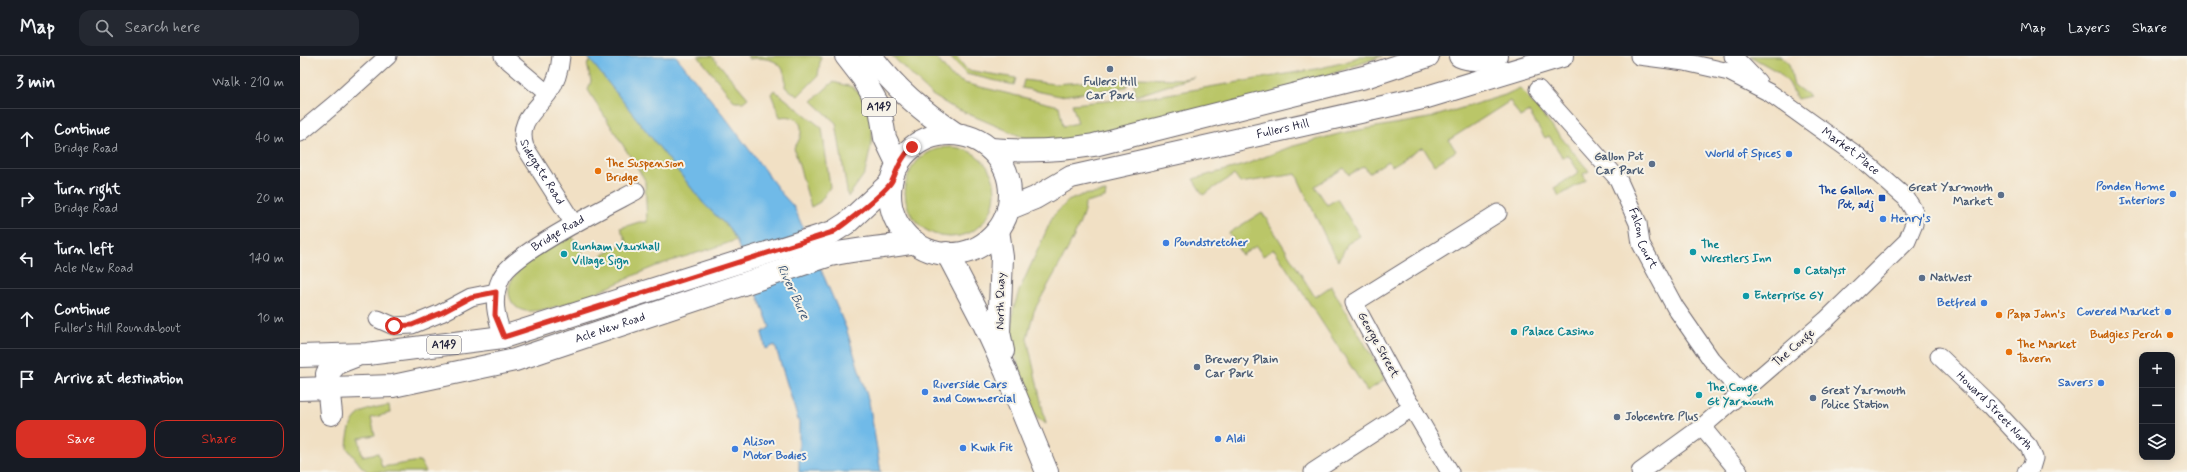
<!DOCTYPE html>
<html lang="en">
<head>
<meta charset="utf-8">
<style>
  :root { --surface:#171b24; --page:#242831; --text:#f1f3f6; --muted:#9ea1a6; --line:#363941; --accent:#d93025 }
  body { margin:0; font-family:Mynerve,sans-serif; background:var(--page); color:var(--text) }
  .controls { position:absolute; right:12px; bottom:12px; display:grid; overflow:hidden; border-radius:8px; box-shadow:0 2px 10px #0003 }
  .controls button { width:36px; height:36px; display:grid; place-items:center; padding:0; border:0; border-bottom:1px solid var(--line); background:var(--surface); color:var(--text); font:20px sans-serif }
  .stop { position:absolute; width:12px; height:12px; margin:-9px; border:3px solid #d93025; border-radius:50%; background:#fff }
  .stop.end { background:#d93025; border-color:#fff; box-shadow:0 1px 4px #0008 }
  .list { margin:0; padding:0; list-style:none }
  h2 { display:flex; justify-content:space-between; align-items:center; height:52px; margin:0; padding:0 16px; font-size:17px }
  h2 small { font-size:13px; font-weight:400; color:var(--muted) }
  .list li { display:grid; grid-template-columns:26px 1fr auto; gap:12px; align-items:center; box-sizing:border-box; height:60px; padding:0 16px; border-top:1px solid var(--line) }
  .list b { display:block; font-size:15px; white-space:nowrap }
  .list p { margin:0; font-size:13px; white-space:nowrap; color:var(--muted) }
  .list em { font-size:13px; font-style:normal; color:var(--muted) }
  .actions { display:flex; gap:8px; padding:12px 16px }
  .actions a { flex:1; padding:9px 0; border:1px solid var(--accent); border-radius:12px; text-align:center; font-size:14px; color:var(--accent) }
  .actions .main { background:var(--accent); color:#fff }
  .icon { flex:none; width:22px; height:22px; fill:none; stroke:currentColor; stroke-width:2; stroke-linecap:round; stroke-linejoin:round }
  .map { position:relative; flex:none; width:1887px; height:416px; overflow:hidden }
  header { display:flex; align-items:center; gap:24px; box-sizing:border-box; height:56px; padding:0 20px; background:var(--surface); border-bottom:1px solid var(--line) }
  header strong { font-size:19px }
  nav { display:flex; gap:22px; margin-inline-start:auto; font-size:14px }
  .search { width:280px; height:36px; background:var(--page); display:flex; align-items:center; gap:10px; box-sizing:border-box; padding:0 14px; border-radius:12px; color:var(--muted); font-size:15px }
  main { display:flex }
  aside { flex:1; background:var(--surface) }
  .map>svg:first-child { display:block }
  .green { fill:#bac668; stroke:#6e7452 }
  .water { fill:#6fbae8; stroke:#486e92 }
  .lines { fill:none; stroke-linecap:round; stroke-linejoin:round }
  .street-casing { stroke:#6a646b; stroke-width:19 }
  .secondary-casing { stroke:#6a646b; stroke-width:24 }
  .primary-casing { stroke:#6a646b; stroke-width:24 }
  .street { stroke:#fff; stroke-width:17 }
  .secondary { stroke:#fff; stroke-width:22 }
  .primary { stroke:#fff; stroke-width:22 }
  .route { stroke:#d93025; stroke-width:5 }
  .service-dot { fill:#5c6f8a; stroke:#f7f3e8; stroke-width:1.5 }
  .shop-dot { fill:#3f7fe0; stroke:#f7f3e8; stroke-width:1.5 }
  .food-dot { fill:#e8710a; stroke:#f7f3e8; stroke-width:1.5 }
  .transit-dot { fill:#1a4fb4; stroke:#f7f3e8; stroke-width:1.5 }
  .culture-dot { fill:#0f9aa8; stroke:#f7f3e8; stroke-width:1.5 }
  .labels { text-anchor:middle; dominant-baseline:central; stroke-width:4; stroke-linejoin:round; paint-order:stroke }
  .shield { fill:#f7f3e8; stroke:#62616f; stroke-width:1 }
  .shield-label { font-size:11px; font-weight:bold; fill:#22223b }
  .service-label { font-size:12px; font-weight:bold; fill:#4e5e75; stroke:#f7f3e8; text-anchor:start }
  .street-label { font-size:12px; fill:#22223b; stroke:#f7f3e8 }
  .shop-label { font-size:12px; font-weight:bold; fill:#366cbe; stroke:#f7f3e8; text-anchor:start }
  .food-label { font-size:12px; font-weight:bold; fill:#c56008; stroke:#f7f3e8; text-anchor:start }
  .transit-label { font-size:12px; font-weight:bold; fill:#164399; stroke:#f7f3e8; text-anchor:end }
  .culture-label { font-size:12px; font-weight:bold; fill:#0d838f; stroke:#f7f3e8; text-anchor:start }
  .water-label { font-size:13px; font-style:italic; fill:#3d5778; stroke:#f7f3e8 }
</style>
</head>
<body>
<header>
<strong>Map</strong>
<div class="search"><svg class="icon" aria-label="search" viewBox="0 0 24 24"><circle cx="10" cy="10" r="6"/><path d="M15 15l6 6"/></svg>Search here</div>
<nav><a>Map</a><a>Layers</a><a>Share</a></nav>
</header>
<main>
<aside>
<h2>3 min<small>Walk · 210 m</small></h2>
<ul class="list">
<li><svg class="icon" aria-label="ahead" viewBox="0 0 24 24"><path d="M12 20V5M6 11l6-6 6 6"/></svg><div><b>Continue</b><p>Bridge Road</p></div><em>40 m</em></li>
<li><svg class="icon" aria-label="right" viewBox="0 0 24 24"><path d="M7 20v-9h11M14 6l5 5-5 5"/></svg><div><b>Turn right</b><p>Bridge Road</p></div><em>20 m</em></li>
<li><svg class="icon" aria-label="left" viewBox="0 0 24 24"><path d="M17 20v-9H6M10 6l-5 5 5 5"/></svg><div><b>Turn left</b><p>Acle New Road</p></div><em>140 m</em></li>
<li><svg class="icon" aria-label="ahead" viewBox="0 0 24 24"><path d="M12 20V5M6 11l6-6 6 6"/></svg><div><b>Continue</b><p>Fuller's Hill Roundabout</p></div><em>10 m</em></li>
<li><svg class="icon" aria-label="arrive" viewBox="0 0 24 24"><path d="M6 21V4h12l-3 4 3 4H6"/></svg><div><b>Arrive at destination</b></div></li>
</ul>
<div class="actions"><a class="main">Save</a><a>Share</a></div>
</aside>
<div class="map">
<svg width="1887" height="416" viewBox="0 0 1887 416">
  <rect width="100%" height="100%" fill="#f7f3e8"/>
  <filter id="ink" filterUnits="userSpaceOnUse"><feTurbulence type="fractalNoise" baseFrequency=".025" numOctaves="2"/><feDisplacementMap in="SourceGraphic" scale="8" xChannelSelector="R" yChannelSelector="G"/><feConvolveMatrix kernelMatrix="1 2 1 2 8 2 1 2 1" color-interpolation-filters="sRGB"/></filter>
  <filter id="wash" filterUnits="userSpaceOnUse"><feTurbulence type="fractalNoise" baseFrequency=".012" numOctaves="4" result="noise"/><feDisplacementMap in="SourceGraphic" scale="16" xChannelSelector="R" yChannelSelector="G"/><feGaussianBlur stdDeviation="0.9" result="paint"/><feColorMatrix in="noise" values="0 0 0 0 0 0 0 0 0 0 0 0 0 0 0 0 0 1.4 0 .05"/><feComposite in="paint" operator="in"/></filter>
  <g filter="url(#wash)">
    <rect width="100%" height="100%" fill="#f1e0c4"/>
    <path class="green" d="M398,0H412L448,42L443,46H435Z
      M447,0H521L518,20L498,40L485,31C488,7 472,0 449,3Z
      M592,0H635L651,20L664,27L759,50L763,70L778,67L772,48L850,41L1016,13L1046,6L1060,0H1082L987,34L771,86L752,87L727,83L652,51L632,39Z
      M649,0H656L667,14L716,22L714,29L666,18Z
      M1450,0H1480L1489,8L1494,29L1509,40L1497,43L1489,27L1478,16Z
      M291,4L404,148L429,172L436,184C406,196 374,202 344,215C311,230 270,251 233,255C225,256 217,254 212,246C195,217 251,191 271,178L288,207L327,186L320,172L339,166H347L345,124L288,34L291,25L287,8Z
      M894,21L836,40L833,22L882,23Z
      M826,23L827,31L760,40L722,32L724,24L754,28Z
      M533,26L552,31L560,37L572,66V85L565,117L548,141L536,67L512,45Z
      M1220,32L1289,115L1283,118L1286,124L1259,140L1254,132L1279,116L1268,99L1263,102L1249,80L1245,82L1229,56L1220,61L1210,45L1149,84L1156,95L1134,109L1123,91L1092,110L1088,105L1069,117L1064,110L1049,119L1044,112L1015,130L1027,149L1037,143L1060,180L1047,188L1039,205L1031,193L996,118L940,127L934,119L903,139L893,123L944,109L990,91L1042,77L1129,62L1205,39Z
      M474,34L522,72L530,131L520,146L511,151L494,92C506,77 504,57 480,61L471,38Z
      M605 136a45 45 0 1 1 90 0a45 45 0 1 1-90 0Z
      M806,136L805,142L785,147C786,167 745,233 734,255L727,282L746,368L737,361L731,350L713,292L711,272L713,254L719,235L753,160L768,145L782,139Z
      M962,156L1015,241L1031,230L1084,321L1083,325L1067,335L974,193L963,200L956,190L942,199L929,177Z
      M89,349L90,357L71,362L75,379L59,382L62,400L78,397L82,411L120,405L126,416H68L61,410L47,392C49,359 58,354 89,349Z"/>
    <path class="water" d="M287,0H376L428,65L482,138L494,151L546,272L569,346L581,416H499V367L475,289L466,293L462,277L470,271L436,184L429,172L404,148Z"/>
  </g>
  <g filter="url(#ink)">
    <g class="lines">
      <defs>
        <g id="street">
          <path d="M203,0L242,33L249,36"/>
          <path id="s1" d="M261,0C260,13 256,27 248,38C234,56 217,66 225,91L274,168"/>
          <path id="s2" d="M1339,0L1385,6L1429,16L1470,37L1558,100L1606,142L1614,155V168L1607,185L1526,264L1402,371L1340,416"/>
          <path d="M1433,0L1458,26"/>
          <path id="s3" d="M1238,33L1318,123L1338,167L1341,188L1375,251L1411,303L1442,337"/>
          <path d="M0,77L36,47L88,0"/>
          <path d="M78,263L94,270L112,269L141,257L171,241L196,236"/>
          <path id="s4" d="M203,281C196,260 191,243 201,222C212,197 308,150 336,135"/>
          <path id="s5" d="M1639,300L1691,350L1729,391L1734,402L1731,412L1726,416"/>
          <path d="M1402,371L1439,416"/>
          <path d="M1013,416L1113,351"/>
          <path d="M1150,416L1093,319L1054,247L1198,157"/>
        </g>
        <g id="secondary">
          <path d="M1160,0C1171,5 1185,3 1196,0"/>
          <path d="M690,93C727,96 757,95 794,89L1068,20L1128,0"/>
          <path id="s6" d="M708,153L735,142L771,121L1127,41L1262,0"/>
          <path d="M698,174L702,201L699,276L703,295"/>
          <path d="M647,197L683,266L706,316L747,416"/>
        </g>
        <g id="primary">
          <path d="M546,0L563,22L580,52L585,82L598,109"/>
          <path d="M571,0C596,33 622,55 656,78"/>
          <circle cx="650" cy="138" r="60"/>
          <path d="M0,300L67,298L203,281L533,176L547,167L591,126"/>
          <path id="s7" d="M0,333L93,330L215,304L530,199C558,192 587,192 615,186"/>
          <path d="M31,358L27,318L37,307L55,300"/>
        </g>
      </defs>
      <use href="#street" class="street-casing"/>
      <use href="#secondary" class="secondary-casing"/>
      <use href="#primary" class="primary-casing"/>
      <use href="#street" class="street"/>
      <use href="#secondary" class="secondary"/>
      <use href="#primary" class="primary"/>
    </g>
  </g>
  <g class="lines" filter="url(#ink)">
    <path class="route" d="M94,270L112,269L141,257L171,241L196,236L195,259L204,281L533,176C544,169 587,135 592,125C598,112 601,102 612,91"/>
  </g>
  <g class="service-dot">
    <circle cx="810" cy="13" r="4"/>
    <circle cx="1352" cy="108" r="4"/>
    <circle cx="1701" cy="139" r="4"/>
    <circle cx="1622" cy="222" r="4"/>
    <circle cx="897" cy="311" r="4"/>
    <circle cx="1513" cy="342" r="4"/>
    <circle cx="1317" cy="361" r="4"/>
  </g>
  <g class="shop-dot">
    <circle cx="1489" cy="98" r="4"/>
    <circle cx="1873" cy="138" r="4"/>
    <circle cx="1583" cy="163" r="4"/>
    <circle cx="866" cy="187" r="4"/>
    <circle cx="1684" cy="247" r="4"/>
    <circle cx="1868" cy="256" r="4"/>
    <circle cx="1801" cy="327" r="4"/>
    <circle cx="625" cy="336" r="4"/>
    <circle cx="918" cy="383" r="4"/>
    <circle cx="663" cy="392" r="4"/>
    <circle cx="435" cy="393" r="4"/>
  </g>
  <g class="food-dot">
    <circle cx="298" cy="115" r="4"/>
    <circle cx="1699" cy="259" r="4"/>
    <circle cx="1870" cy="279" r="4"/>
    <circle cx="1709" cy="296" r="4"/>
  </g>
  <rect class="transit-dot" x="1578" y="138" width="8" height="8" rx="2"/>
  <g class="culture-dot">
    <circle cx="1393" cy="196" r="4"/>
    <circle cx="264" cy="198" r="4"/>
    <circle cx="1497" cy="215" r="4"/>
    <circle cx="1446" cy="240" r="4"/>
    <circle cx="1214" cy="276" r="4"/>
    <circle cx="1399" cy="339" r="4"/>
  </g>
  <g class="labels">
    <g class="shield">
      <rect x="562" y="42" width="34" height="18" rx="3"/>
      <rect x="127" y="280" width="34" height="18" rx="3"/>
    </g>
    <g class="shield-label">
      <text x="579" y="51">A149</text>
      <text x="144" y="289">A149</text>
    </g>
    <g class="service-label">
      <text x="810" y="26" text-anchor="middle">Fullers Hill<tspan x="810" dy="14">Car Park</tspan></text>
      <text x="1344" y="101" text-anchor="end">Gallon Pot<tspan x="1344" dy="14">Car Park</tspan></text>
      <text x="1693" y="132" text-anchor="end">Great Yarmouth<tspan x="1693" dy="14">Market</tspan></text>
      <text x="1630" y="222">NatWest</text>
      <text x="905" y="304">Brewery Plain<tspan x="905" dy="14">Car Park</tspan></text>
      <text x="1521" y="335">Great Yarmouth<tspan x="1521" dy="14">Police Station</tspan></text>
      <text x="1325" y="361">Jobcentre Plus</text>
    </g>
    <g class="street-label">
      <text stroke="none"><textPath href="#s6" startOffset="288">Fullers Hill</textPath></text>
      <text stroke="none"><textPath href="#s2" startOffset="237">Market Place</textPath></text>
      <text stroke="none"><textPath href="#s1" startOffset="132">Sidegate Road</textPath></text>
      <text stroke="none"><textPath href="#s4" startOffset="134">Bridge Road</textPath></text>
      <text stroke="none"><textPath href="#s3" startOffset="185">Falcon Court</textPath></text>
      <text transform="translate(701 245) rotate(-89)">North Quay</text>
      <text stroke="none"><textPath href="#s7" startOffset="318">Acle New Road</textPath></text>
      <text transform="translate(1078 289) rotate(61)">George Street</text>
      <text transform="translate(1494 292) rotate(-41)">The Conge</text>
      <text stroke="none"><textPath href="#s5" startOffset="78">Howard Street North</textPath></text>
    </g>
    <g class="shop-label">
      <text x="1481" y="98" text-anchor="end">World of Spices</text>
      <text x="1865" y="131" text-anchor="end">Ponden Home<tspan x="1865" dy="14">Interiors</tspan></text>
      <text x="1591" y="163">Henry's</text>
      <text x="874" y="187">Poundstretcher</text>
      <text x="1676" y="247" text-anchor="end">Betfred</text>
      <text x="1860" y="256" text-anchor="end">Covered Market</text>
      <text x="1793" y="327" text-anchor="end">Savers</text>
      <text x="633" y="329">Riverside Cars<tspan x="633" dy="14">and Commercial</tspan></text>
      <text x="926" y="383">Aldi</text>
      <text x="443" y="386">Alison<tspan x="443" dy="14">Motor Bodies</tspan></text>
      <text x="671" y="392">Kwik Fit</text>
    </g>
    <g class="food-label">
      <text x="306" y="108">The Suspension<tspan x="306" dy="14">Bridge</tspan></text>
      <text x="1707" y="259">Papa John's</text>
      <text x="1862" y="279" text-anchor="end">Budgies Perch</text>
      <text x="1717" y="289">The Market<tspan x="1717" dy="14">Tavern</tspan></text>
    </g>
    <g class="transit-label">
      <text x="1574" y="135">The Gallon<tspan x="1574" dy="14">Pot, adj</tspan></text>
    </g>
    <g class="culture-label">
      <text x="1401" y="189">The<tspan x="1401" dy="14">Wrestlers Inn</tspan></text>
      <text x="272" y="191">Runham Vauxhall<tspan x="272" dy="14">Village Sign</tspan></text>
      <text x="1505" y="215">Catalyst</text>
      <text x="1454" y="240">Enterprise GY</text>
      <text x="1222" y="276">Palace Casino</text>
      <text x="1407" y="332">The Conge<tspan x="1407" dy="14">Gt Yarmouth</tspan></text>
    </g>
    <g class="water-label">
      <text transform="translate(493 236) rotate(65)">River Bure</text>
    </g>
  </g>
</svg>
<div class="controls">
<button>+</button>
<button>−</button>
<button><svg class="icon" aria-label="layers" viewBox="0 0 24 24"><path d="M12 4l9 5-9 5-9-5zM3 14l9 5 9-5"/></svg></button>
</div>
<div class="stop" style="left:94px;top:270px"></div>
<div class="stop end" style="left:612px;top:91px"></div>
</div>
</main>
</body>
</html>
